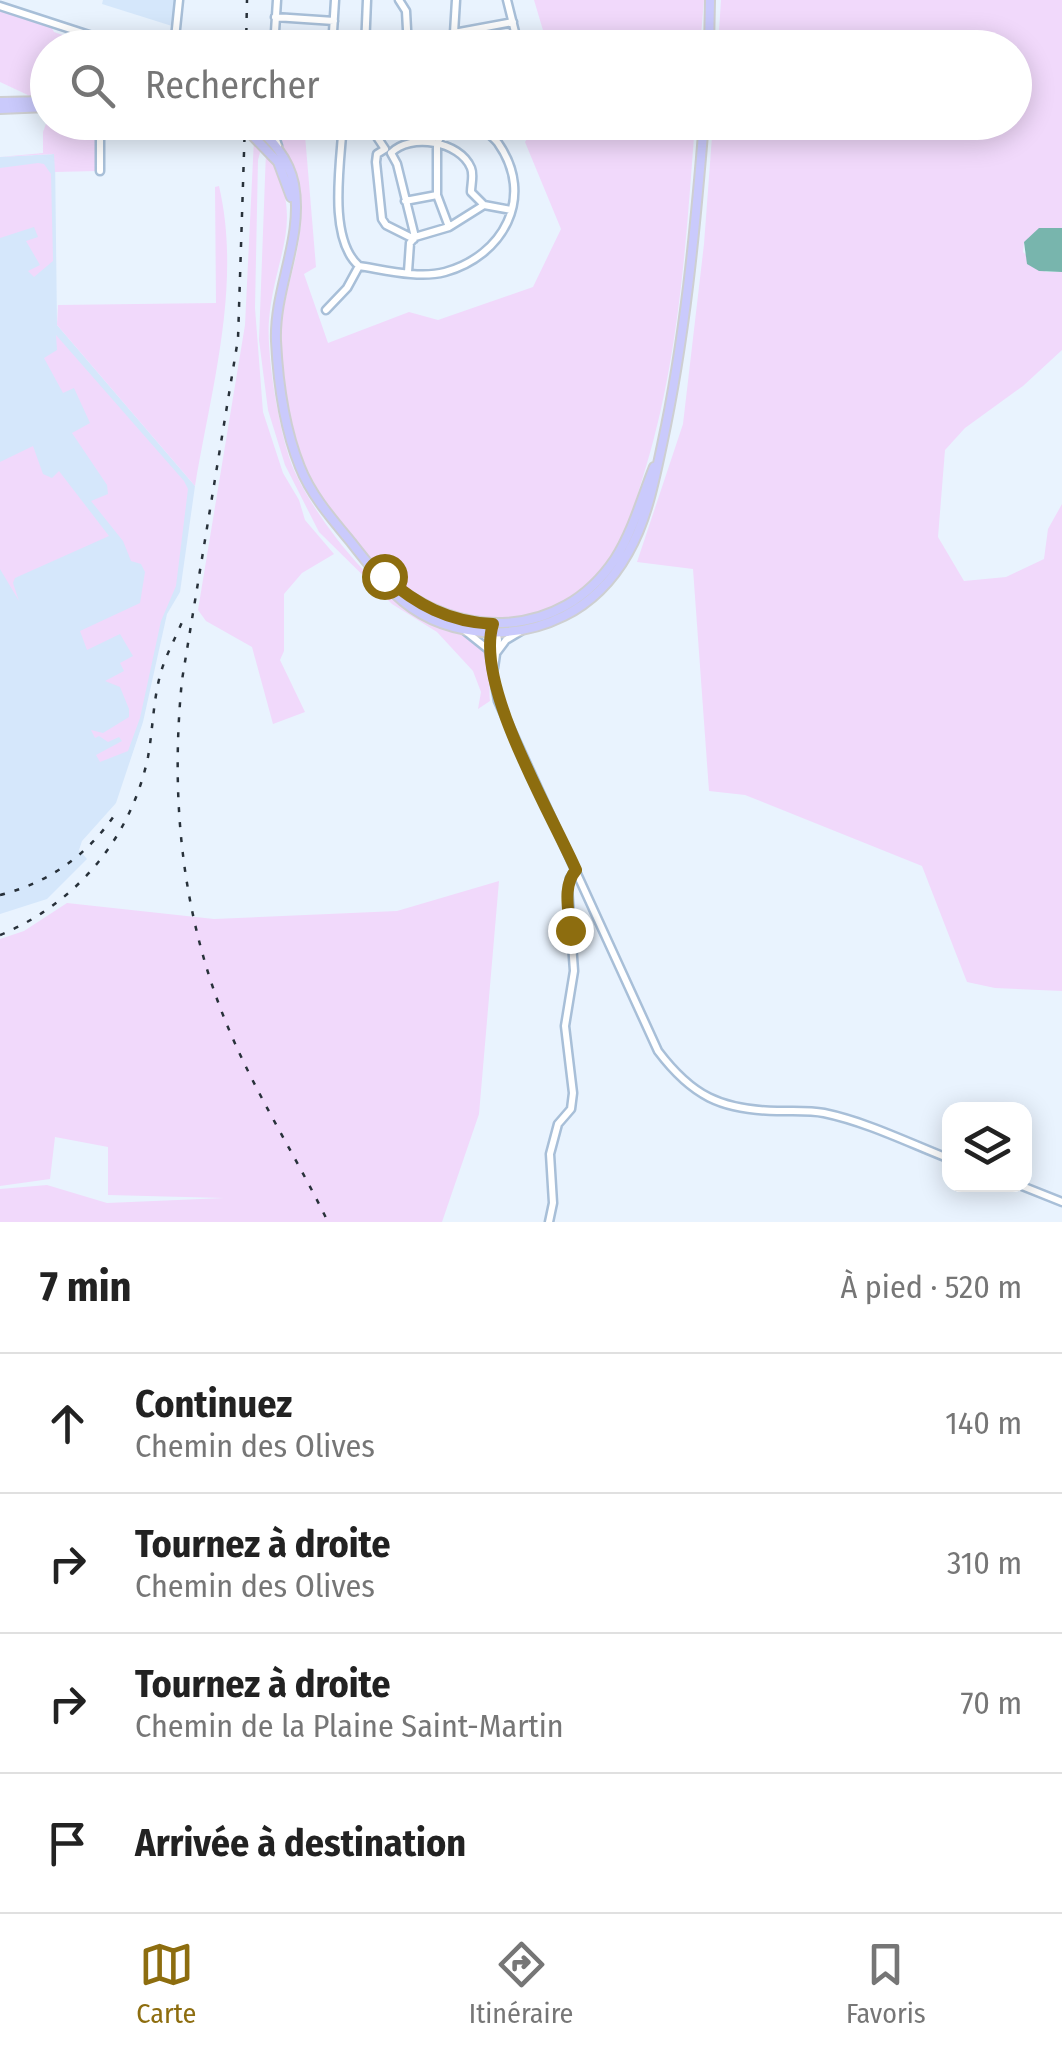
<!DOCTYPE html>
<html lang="fr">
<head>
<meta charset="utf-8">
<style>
  :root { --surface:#fff; --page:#f2f2f2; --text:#222; --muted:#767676; --line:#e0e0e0; --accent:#8d6d0f }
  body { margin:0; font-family:"Fira Sans Condensed",sans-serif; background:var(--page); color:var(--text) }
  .controls { position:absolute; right:30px; bottom:30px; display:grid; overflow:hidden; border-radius:20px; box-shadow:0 5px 25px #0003 }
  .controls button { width:90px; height:90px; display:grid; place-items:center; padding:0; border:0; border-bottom:2px solid var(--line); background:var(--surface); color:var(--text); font:50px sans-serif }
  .stop { position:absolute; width:30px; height:30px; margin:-22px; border:8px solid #8d6d0f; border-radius:50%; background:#fff }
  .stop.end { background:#8d6d0f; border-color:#fff; box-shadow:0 2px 10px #0008 }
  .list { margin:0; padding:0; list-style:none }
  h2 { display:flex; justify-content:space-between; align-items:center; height:130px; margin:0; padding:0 40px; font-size:42px }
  h2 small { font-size:32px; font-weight:400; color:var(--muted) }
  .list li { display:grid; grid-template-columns:65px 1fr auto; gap:30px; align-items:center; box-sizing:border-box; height:140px; padding:0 40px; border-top:2px solid var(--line) }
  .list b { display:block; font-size:38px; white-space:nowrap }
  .list p { margin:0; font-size:32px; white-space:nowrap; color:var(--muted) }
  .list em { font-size:32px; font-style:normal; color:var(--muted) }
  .icon { flex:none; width:55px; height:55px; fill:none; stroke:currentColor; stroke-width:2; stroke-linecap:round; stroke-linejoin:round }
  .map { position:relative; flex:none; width:1062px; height:1222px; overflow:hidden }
  .search { position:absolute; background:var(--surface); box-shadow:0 5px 25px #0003; left:30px; right:30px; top:30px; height:110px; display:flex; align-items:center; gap:25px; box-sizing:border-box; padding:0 35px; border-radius:55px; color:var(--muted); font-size:38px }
  .sheet { height:690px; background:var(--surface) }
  nav { display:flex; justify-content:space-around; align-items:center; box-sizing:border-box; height:140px; border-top:2px solid var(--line); background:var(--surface); font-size:28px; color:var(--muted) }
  nav a { display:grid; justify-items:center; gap:5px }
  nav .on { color:var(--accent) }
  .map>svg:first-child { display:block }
  .built { fill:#d5e7fb }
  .green { fill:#f1d9fb }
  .water { fill:#78b5ad }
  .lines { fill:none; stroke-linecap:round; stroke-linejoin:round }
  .minor-casing { stroke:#a8bfd8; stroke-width:11 }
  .major-casing { stroke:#cecfd1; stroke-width:12 }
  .minor { stroke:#fff; stroke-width:6 }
  .major { stroke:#cacafc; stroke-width:8 }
  .rail { stroke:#28313a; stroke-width:2.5; stroke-dasharray:5 10; stroke-linecap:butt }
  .major-bridge-casing { stroke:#cecfd1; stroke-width:12; stroke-linecap:butt }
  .major-bridge { stroke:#cacafc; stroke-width:8 }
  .route { stroke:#8d6d0f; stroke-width:12 }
</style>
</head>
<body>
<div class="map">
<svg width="1062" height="1222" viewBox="0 0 1062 1222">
  <rect width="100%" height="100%" fill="#e9f3fe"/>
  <path class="built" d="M103,0H175L172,26L102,4Z
    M55,154L57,325L195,486L180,592L167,614L143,722L116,803L82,841L79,850L87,859L47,899L0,914V157Z"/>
  <path class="green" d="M534,0H704L700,47H548Z
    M721,0H1062V228H1046L1024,242L1023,252L1046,272H1062V350L1023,386L965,428L945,450L938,537L964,581L1006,577L1044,559L1048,529L1062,504V991L995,988L967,982L922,866L745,795L709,791L693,569L637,562L683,424L704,244L713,123L1014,122V48L718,47Z
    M0,9L50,25L54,32L74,39L80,34L121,47L48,48L47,99L0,100V97L30,96L0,82Z
    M47,121L97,123V171L55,172L54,154L0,157L43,153V132Z
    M276,123H304L316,267L304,274L328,343L409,312L438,320L533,287L561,229L525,142L537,123H695C686,243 679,364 642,480C633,509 625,539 607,564C579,602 522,630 474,619C462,617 449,614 438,610C394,594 335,521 313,481C293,446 280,375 281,335C282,294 301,256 301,216C301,198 298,180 292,164C286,149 276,139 276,123Z
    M254,139L262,145L258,160L255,308L263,412L283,473L299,500L305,520L334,554L302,573L284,594V651L280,660L305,712L273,724L252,647L206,621L198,610L245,325Z
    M266,151C308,220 275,251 269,320C266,355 280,438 294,470C315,517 371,589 417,614C437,625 470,629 484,648C493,659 488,687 490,701L478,709L481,692L473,671L437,632L392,604L319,532L285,465L268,410L259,340Z
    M38,163L44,164L51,174L53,261L34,277L28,271L40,265L26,241L38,237L34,227L0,238V168Z
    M219,186C242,285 211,389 195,486L57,325L58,305L216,303L215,187Z
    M56,335L184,481L188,489L176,586L161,621L140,718L128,751L100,762L96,755L122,741L119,737L108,742L99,736L95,738L91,730L103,733L129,717V709L120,687L105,681L124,671L120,663L133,656L120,634L87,650L80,631L140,603L145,572L141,564L131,561L123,541L91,501L108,494L107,485L72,433L90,423L74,388L63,393L44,358L57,350Z
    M33,446L43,474L52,478L59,471L109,536L15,578L13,583L19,601L0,569V462Z
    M499,881L479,1114L442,1222H0V1189L47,1185L107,1203L224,1198L108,1195V1147L55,1137L50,1179L0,1186V939L24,931L67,903L214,919L397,911Z"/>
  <path class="water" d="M1039,228H1062V272L1039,271L1027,264L1024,242Z"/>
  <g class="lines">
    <defs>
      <path id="minor" d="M399,0L406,11L408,48
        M507,0L519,48
        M0,6L129,48
        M275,17L334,21
        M454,33L456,0
        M174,48L179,0
        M274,48L277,0
        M332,48L335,0
        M365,48L367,0
        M421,48L454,33L513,22
        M343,122C341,161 327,238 359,266
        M355,122L362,131H373L385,149
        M447,122L437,144V195L449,227
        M271,124L278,146
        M385,149L377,154L376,162L382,219L386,225L414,239
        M391,153C410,133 460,141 471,168C474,175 471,184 471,192L484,205L511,210
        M391,153L397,164L415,237
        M100,171V122
        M405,201L437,195
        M359,266C385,270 419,279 445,272C503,256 536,197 498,143C492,135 482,129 474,122
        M408,272L410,243L415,237L449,227L484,205
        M326,310L347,288L359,266
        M464,630L489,650
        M491,630L489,651L498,701L658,1051C692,1096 721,1110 777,1111C793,1111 810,1110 824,1113C867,1122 909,1143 950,1159
        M497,652L506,640L521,631
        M494,668L498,640L496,631
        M1017,1184L1062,1202
        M549,1222L553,1203L550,1154L558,1124L571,1109L573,1093L565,1026L574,971L568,888L570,878L576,870"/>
      <path id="major" d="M709,48L710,0
        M0,102L48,101
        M0,109L48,107
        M252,122C271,139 289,158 294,184C304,238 274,288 276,341C278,381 285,430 300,467C311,495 332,519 351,542C365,560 379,578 395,594C439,637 510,643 564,616C592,602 613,580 628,553C647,520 654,482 662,445C685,338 695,232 704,122
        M248,131L278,162L291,197
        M388,580C458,640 560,641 615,559C633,531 642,497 654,467"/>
    </defs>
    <use href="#minor" class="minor-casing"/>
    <use href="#major" class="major-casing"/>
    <use href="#minor" class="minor"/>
    <use href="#major" class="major"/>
    <path class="rail" d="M246,48L247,0
      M245,122L238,339L182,680C170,800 182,920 230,1032C258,1098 297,1158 328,1222
      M0,895C51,882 89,854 118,810
      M0,935C76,904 131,838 148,757C153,729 153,700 161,672C166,655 175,639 182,622"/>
    <defs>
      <path id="major-bridge" d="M236,122L248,131"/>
    </defs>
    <use href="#major-bridge" class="major-bridge-casing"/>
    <use href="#major-bridge" class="major-bridge"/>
  </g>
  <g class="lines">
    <path class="route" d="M384,576C417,605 449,622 493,624C474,684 550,811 576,870C562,886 569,911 570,930"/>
  </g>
</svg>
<div class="controls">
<button><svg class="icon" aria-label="layers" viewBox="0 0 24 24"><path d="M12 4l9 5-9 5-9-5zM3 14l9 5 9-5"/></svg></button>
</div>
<div class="stop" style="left:384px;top:576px"></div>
<div class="stop end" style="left:570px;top:930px"></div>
<div class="search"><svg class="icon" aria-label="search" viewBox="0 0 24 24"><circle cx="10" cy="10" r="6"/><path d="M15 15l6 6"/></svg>Rechercher</div>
</div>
<section class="sheet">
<h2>7 min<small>À pied · 520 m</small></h2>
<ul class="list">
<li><svg class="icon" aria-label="ahead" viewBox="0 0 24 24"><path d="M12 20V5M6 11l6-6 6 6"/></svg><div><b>Continuez</b><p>Chemin des Olives</p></div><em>140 m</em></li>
<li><svg class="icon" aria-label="right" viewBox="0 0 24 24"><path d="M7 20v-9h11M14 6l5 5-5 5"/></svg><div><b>Tournez à droite</b><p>Chemin des Olives</p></div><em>310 m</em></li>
<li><svg class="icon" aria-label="right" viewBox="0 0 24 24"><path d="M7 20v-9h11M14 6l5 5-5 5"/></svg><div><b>Tournez à droite</b><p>Chemin de la Plaine Saint-Martin</p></div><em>70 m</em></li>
<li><svg class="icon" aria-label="arrive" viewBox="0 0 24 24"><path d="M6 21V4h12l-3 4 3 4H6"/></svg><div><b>Arrivée à destination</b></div></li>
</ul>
</section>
<nav>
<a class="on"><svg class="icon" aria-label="map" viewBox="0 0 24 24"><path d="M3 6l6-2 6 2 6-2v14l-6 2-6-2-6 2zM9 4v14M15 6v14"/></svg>Carte</a>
<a><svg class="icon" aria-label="directions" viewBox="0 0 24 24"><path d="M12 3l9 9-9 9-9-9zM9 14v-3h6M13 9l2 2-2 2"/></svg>Itinéraire</a>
<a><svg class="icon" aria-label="saved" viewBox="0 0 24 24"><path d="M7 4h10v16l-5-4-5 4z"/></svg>Favoris</a>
</nav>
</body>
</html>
